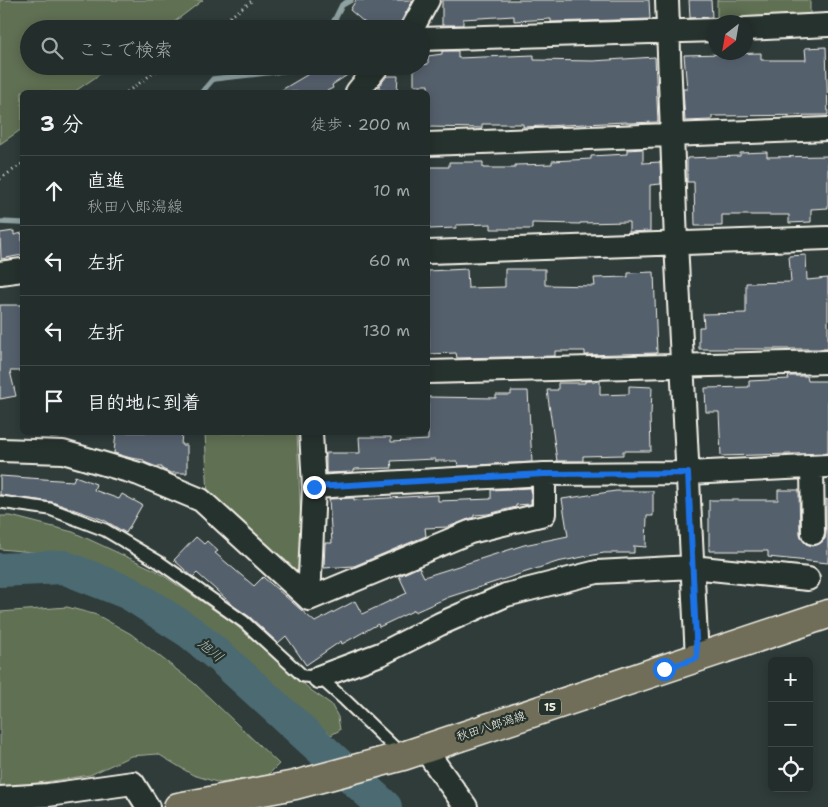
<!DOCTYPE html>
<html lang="ja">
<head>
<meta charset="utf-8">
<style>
  :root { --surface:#232d2c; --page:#2f3938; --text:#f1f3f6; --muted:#a3a8a9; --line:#404948 }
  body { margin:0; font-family:"Shantell Sans","Klee One",sans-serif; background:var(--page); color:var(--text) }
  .controls { position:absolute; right:15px; bottom:15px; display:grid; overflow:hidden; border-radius:8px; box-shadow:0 2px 12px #0003 }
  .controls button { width:45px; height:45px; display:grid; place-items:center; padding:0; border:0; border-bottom:1px solid var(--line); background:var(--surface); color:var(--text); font:25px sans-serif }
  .compass { position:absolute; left:708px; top:15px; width:45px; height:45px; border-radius:50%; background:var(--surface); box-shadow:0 2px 12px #0003; rotate:211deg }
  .stop { position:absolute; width:15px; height:15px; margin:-11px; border:4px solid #1a73e8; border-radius:50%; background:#fff }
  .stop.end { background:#1a73e8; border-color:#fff; box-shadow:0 1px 5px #0008 }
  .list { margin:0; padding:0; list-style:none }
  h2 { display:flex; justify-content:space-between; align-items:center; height:65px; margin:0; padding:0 20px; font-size:21px }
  h2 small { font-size:16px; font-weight:400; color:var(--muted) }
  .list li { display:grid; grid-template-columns:32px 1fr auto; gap:15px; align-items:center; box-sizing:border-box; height:70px; padding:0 20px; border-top:1px solid var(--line) }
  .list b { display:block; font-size:19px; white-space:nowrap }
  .list p { margin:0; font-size:16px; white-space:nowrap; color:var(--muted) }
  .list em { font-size:16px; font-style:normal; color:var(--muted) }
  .icon { flex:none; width:28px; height:28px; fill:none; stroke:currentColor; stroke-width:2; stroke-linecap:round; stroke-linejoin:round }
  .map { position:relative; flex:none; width:828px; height:807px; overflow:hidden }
  .search { position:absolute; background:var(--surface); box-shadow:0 2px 12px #0003; left:20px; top:20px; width:410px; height:55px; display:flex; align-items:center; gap:12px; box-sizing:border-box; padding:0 18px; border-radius:28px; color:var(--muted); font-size:19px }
  .panel { position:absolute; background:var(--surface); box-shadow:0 2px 12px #0003; left:20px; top:90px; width:410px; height:345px; border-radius:8px }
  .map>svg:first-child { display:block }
  .green { fill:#607052; stroke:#aab09d }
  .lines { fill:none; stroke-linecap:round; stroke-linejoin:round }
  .stream { stroke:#8fa1a1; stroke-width:5.5 }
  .river { stroke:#4c6b72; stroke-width:34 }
  .building { fill:#54606d; stroke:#f4f1e8 }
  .service-casing { stroke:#f4f1e8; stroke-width:15 }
  .minor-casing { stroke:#f4f1e8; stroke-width:26 }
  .primary-casing { stroke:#f4f1e8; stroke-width:31 }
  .path { stroke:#f4f1e8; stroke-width:3; stroke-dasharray:1 4; stroke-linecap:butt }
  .service { stroke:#26332d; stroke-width:11 }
  .minor { stroke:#26332d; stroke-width:22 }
  .primary { stroke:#706e59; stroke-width:28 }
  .route { stroke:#1a73e8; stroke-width:6 }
  .labels { text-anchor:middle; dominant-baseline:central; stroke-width:4.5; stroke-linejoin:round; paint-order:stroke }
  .shield { fill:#26332d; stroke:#b6b8b0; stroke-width:1 }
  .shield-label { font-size:11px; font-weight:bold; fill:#f4f1e8 }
  .street-label { font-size:12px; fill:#f4f1e8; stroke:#26332d }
  .water-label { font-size:14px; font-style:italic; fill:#b1bbb9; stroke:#26332d }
</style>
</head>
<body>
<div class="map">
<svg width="828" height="807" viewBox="0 0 828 807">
  <rect width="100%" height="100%" fill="#2f3c3a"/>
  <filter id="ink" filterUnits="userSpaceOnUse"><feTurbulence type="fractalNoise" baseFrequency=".02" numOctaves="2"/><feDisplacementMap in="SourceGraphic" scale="10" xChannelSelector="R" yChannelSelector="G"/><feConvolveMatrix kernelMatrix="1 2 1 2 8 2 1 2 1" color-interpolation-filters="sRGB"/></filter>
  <g filter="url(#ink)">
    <path class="green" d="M0,0H203L165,29H29V66H112L74,92H22V129L0,144Z
      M717,0H810V16L717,21Z
      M205,433H297L303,569L298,573L288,575L208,498Z
      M0,516H11L73,532L155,570L232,622L312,691L331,704L338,717L340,730L331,735L210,635L131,583L65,555L0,549Z
      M67,607L97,615L131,634L195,684L279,764L268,775L220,783L193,775L158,754L131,756L90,775L0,789V612Z"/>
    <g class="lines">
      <path class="stream" d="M330,29L342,5L351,0
        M202,92L213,79C243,75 273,73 302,68L304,66
        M0,222L22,223"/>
      <path class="river" d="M0,570L63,567L129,593L190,632L225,661L385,807"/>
    </g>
    <path class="building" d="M356,0H413L400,23L395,29H372L350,10Z
      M442,0H649L650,19L551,22V19L514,21V16L463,19V25H442Z
      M689,0H711L712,17L690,18Z
      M826,47L828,115L712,116V120L685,121L683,89H687L684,55L761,53V60H806L805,48Z
      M442,51H458V58L534,55V60L593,61L655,57L658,122L628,123L626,122L523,127V124H482V128L428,127V85H414V66L428,64V56L442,54Z
      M322,66H361L332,85L333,88L325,92H278Z
      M387,76H398L397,91L379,90V86Z
      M643,149V163L660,162L661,184L650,185V231L629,232V222L580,223V224L532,223V229H491V224L456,225V228L429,229L428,167H449V162H483V168H515V165L552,164V161L591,159V156L627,154V150Z
      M767,152V157L828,156V208L811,209V222L789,223V215H722V226H695L694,182H687V158L740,156V153Z
      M14,231V235L22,233V255L1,259L0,233Z
      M806,255L807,280L828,278V349H699V327H704L703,314L746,313V283L791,282L789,256Z
      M467,269L468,288L505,287V269H545V285L595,286L594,278L628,277V273L654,272L657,353L585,355V351H555V356L457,358L456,353L429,354L428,271Z
      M0,305H22V371H10L16,396L0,399Z
      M788,376H807L808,381H828V453L721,456L719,412H706L705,388L749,387V381L789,379Z
      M585,381H600V395L629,394V386L652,387L651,415H650L651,451H623V455L583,456V461H557L547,390H558V383H585Z
      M511,391H528L532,462L458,466L457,461H435V459L391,461L392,468L355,469L353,472L326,473V453H360L359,437H391V442L428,440V397L496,398V395H511Z
      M116,432H182L181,445H187V473H171L162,469V467H157L144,462V460L131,458L114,453Z
      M0,476L73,481L75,476L96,484L94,490L119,499L122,494L142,505L126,533L104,520L52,502L0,495Z
      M531,488V504L516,505V507L488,514L474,515V517L448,527L425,528L426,536L354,566L324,568L325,543H332L329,499L354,498V500L438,495V501L491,499V490Z
      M778,490H799L800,534L802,539L806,544L813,546L819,544L825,539L826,533V499L828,500V563L768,557V551H709V500H778Z
      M616,491H653V516H647L646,547L634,546V553H604L557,562L449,597L415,612V610L379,627L378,624L342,644L341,641L306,665L286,636L278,643L250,617L235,607L197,573L193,577L174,560L196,537L204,544L207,541L218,551L215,553L254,586L263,577L315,622L355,601L362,614L407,593L399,576L419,567L424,577L524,545L568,536L562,499Z"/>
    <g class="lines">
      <defs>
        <path id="service" d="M0,502L50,509L105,530L159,562L244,622L303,676L319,677L345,700L402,755"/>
        <path id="minor" d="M667,0L676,242L697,658
          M412,29L428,0
          M746,29L828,25
          M421,39L716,30
          M357,92L378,66
          M428,144L828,129
          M428,252L828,238
          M0,273L22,270
          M428,372L828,362
          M0,450L63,452L139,474L201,500L309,599L470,532L544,514V474
          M812,467L813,533
          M314,487L544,474L688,473L828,466
          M309,599L314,487L311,432
          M319,677L383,653L440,624L506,595L597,572L692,567L808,579
          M424,748L466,807
          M0,798L48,795L133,783L148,807"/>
        <path id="primary" d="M178,807L295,785L403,756L828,614"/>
      </defs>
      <use href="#service" class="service-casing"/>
      <use href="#minor" class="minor-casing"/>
      <use href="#primary" class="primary-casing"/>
      <path class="path" d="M214,29L253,0
        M127,92L163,66
        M0,179L22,164"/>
      <use href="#service" class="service"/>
      <use href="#minor" class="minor"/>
      <use href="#primary" class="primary"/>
    </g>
  </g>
  <g class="lines" filter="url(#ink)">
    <path class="route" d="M314,487L544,474L688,473L697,658L664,669"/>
  </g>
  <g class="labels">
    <rect class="shield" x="539" y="698.5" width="22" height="17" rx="4"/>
    <g class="shield-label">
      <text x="550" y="707">15</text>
    </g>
    <g class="street-label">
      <text transform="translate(491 726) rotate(-18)">秋田八郎潟線</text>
    </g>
    <g class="water-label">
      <text transform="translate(211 650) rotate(40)">旭川</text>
    </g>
  </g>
</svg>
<div class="controls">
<button>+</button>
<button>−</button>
<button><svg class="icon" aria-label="locate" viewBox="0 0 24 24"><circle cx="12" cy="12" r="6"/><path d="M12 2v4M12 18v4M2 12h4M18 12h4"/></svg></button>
</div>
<svg class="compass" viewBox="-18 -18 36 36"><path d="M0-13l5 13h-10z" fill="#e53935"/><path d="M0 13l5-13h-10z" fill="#a3a8a9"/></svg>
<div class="stop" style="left:664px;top:669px"></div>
<div class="stop end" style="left:314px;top:487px"></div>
<div class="search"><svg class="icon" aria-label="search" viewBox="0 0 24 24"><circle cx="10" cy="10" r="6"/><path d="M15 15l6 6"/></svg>ここで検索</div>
<section class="panel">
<h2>3 分<small>徒歩 · 200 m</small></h2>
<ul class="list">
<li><svg class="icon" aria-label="ahead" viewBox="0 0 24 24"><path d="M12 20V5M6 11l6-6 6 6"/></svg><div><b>直進</b><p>秋田八郎潟線</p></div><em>10 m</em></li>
<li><svg class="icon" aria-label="left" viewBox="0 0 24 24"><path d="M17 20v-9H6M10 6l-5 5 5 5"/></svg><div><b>左折</b></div><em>60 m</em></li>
<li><svg class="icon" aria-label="left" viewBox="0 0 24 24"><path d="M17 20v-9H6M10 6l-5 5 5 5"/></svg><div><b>左折</b></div><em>130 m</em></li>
<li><svg class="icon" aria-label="arrive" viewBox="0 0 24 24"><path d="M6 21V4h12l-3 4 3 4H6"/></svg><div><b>目的地に到着</b></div></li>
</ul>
</section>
</div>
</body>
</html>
